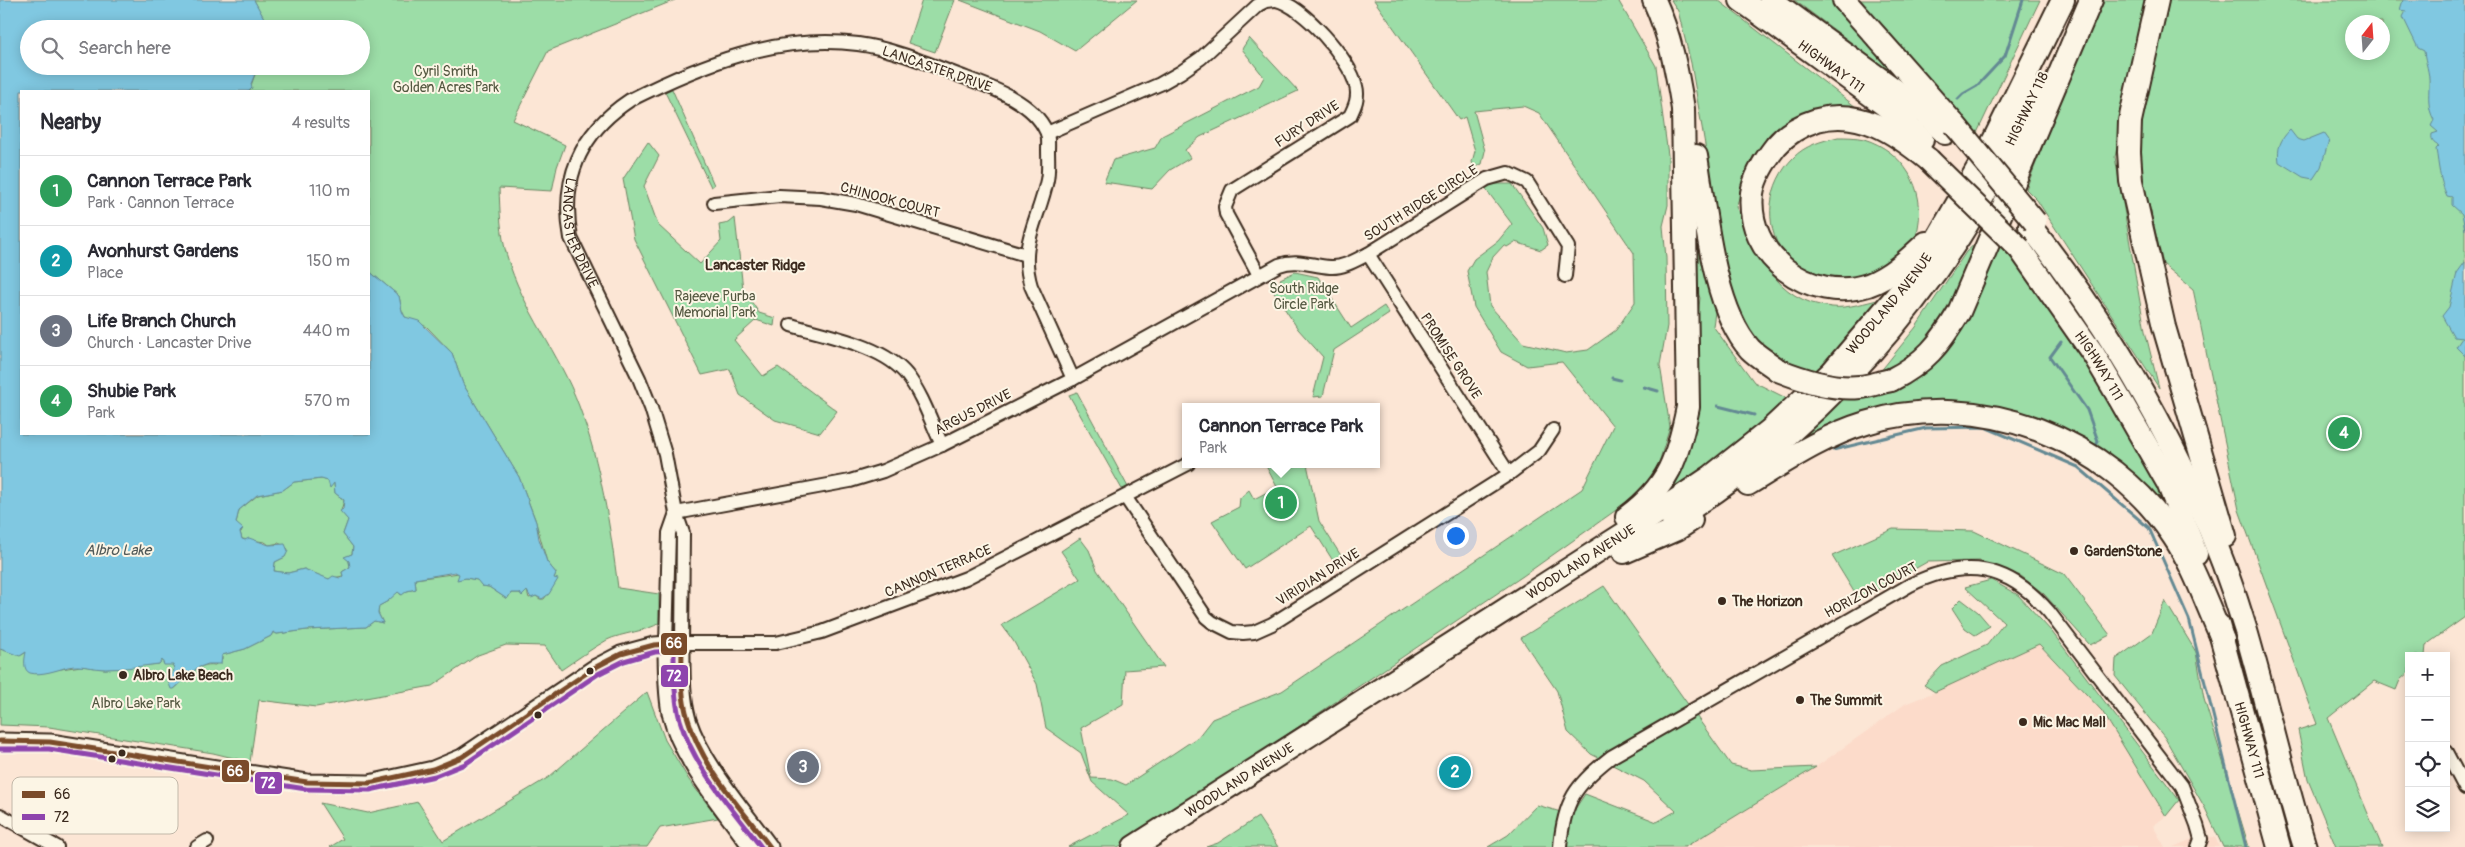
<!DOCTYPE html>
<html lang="en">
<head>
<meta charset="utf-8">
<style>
  :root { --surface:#fff; --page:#f2f2f3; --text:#2b2b33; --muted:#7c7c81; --line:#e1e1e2; --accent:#db2777 }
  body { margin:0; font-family:Pangolin,sans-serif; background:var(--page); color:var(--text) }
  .controls { position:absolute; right:15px; bottom:15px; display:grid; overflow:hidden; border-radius:0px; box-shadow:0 2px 12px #0003 }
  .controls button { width:45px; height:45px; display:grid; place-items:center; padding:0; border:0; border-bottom:1px solid var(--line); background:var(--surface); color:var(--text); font:25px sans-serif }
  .compass { position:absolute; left:2345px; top:15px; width:45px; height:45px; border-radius:50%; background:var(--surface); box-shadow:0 2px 12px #0003; rotate:17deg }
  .you { position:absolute; left:1455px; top:535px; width:18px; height:18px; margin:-12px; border:4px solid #fff; border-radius:50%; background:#1a73e8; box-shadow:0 0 0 8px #1a73e833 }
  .badge { display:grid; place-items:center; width:32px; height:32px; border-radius:50%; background:var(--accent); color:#fff; font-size:16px; font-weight:700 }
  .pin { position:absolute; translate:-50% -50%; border:2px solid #fff; box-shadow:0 1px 5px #0006 }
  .popup { position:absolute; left:1182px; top:403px; width:198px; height:65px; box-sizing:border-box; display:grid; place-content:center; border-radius:0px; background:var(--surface); filter:drop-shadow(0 1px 4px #0005); font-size:16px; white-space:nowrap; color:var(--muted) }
  .popup b { font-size:19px; color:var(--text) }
  .popup::after { content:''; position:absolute; left:50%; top:100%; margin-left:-10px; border:10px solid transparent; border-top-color:var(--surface) }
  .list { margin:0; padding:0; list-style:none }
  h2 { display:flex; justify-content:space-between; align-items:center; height:65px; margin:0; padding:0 20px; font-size:21px }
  h2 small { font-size:16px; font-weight:400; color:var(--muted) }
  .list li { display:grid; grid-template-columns:32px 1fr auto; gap:15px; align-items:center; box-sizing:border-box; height:70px; padding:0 20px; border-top:1px solid var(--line) }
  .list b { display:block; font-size:19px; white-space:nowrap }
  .list p { margin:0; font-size:16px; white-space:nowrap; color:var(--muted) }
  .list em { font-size:16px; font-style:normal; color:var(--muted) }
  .icon { flex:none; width:28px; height:28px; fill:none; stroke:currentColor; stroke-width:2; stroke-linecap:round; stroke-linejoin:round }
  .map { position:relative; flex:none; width:2465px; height:847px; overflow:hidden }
  .search { position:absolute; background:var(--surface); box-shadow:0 2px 12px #0003; left:20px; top:20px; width:350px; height:55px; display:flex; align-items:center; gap:12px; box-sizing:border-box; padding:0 18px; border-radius:28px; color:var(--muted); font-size:19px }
  .panel { position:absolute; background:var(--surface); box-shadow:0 2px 12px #0003; left:20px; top:90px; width:350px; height:345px; border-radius:0px }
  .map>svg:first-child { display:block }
  .built { fill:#fcdbca }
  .green { fill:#9cdda7; stroke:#6c8462; fill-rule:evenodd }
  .water { fill:#80c8e1; stroke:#648993; fill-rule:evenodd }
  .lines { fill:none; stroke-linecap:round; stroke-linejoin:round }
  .stream { stroke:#648993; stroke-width:3 }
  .minor-casing { stroke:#3b2a1e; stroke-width:16 }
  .tertiary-casing { stroke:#3b2a1e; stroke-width:19 }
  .motorway-casing { stroke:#3b2a1e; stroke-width:26 }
  .minor { stroke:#fcf5e5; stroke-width:12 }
  .tertiary { stroke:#fcf5e5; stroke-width:15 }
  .motorway { stroke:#fcf5e5; stroke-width:22 }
  .motorway-bridge-casing { stroke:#3b2a1e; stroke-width:26; stroke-linecap:butt }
  .motorway-bridge { stroke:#fcf5e5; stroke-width:22 }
  .bus-1-casing { stroke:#fcf5e5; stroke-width:9 }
  .bus-2-casing { stroke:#fcf5e5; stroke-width:9 }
  .bus-1 { stroke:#7a4b2a; stroke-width:5 }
  .bus-2 { stroke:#8e44ad; stroke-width:5 }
  .poi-dot { fill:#3b2a1e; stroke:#fcf5e5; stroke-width:2 }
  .labels { text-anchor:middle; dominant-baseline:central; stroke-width:4; stroke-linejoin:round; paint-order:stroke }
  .street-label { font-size:14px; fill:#3b2a1e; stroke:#fcf5e5 }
  .park-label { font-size:14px; fill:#535740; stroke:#fcf5e5 }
  .poi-label { font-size:14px; font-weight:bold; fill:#3b2a1e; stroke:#fcf5e5; text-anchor:start }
  .neighbourhood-label { font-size:15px; font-weight:bold; fill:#3b2a1e; stroke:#fcf5e5 }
  .water-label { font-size:15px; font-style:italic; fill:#505958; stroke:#fcf5e5 }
  .key { fill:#fcf5e5; stroke:#c2b8a9; stroke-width:1 }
  .key-label { font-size:14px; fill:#3b2a1e }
  .line-badge { stroke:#fcf5e5; stroke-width:2 }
  .badge-label { font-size:14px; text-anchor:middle; font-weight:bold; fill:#fff }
</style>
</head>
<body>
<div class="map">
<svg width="2465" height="847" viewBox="0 0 2465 847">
  <rect width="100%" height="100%" fill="#fce6d5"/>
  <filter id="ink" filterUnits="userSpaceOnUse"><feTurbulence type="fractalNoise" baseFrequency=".02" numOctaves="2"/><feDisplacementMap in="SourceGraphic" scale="10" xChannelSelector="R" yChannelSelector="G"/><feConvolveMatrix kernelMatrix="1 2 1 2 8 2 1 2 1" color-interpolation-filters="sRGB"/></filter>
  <g filter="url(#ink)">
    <path class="built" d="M2038,644L2102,711L2166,816L2153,826L2165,847H1685L1816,767L1905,704L1935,692Z
      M2197,837H2215L2219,847H2173Z"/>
    <path class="green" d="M254,0H675L548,51L513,120L565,145L557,167L552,191L499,188C500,211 500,233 507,256C522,309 560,354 579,406C601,465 610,525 618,588L659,594V623C649,631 621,633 607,640C591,649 576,660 561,670L545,646L506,645L478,655L432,686L316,707L259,700L250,762L213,753L49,727L0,725V649L22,655L26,652L41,672L81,666L105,669L159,664L162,660L173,665L174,670L168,679L174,689C187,679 197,662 215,665L222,659V655L245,649L271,636L273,632L277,634L307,630L366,627L374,621L383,623L378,613L379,606L388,601L398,591L401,595L407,591L416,589L415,579L459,573L461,579L466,578L478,580L482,586L489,587L507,599L511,593H520L522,596L527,591L529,598L536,596L540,599H544L557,580L554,578L556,573L547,562L535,519L519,477L463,384L452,353L427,327L405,317L402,311L399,296L369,271V91H249L258,66H361V29H266L265,21Z
      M922,0H955L935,52L908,43Z
      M960,0H1137L1075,51L1040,31Z
      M1374,0H1618L1656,66L1668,155V205L1663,226L1666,258L1667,326L1660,365L1670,427L1656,472L1626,503L1523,576L1136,836L1118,847H1068L1129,815L1092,782L1081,753L1046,728L1037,684L1014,642L1002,625L1080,579L1061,551L1080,538L1089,550L1097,570L1164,667L1125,670L1123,704L1081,728L1091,778L1112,779L1126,785L1198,737L1212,719L1282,691L1582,489L1613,426L1562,362L1527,366L1501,352L1474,307L1467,271L1474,259L1498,241L1512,224L1485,188L1493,184H1512L1543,228L1548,245L1541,250L1515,242L1507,247L1504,245L1493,257L1486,272L1490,306L1523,343L1566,353L1588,350L1616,330L1635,302L1634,253L1539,113L1523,106L1474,111L1485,151L1482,164L1474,168L1472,162L1475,151L1465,117L1459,120Z
      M1671,0H1718L1856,107L1833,106L1790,118L1753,156L1736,207C1760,253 1772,301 1832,307C1847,309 1867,302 1882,299L1818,375L1795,370L1769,352L1744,326L1729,285L1691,63L1678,11Z
      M1794,0H1838L1910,86Z
      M1846,0H2040L1976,135Z
      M2105,0H2146L2115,157L2145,331L2159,388L2037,200L2026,189L2074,64Z
      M2156,0H2403L2427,55L2438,132V148L2465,222V262L2460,337L2462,338L2465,354V617L2426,645L2425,656H2409V672L2400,680L2396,690L2374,681L2328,718L2382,847H2336L2308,780L2298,730L2317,724L2239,510L2193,289L2163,264L2142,175L2131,103ZM2352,22H2382V52H2352Z
      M1249,38L1298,91L1200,137L1185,150L1190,158L1170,170L1152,189L1104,182L1113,160L1155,148L1162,136L1259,86L1264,77L1242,49Z
      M672,89L714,185L711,187L665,92Z
      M1838,137C1846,137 1856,137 1864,139C1903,151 1926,188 1918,228C1916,238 1911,255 1902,261C1890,270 1850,280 1834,286C1821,280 1804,274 1793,265C1789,262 1786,257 1783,253C1763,224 1768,183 1793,158C1805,145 1822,141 1838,137Z
      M648,142L659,156L644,186L658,225L700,264L721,241L719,225L729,223L735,218L743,289L759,313L775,318L774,326L756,320L734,340L763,376L778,367L837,411L820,433L775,420L740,395L730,369L702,375L634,239L623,179Z
      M1695,192L1715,312L1713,326L1754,382L1788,399L1780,410L1667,498L1691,379L1700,298L1691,276Z
      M1978,241L1935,347L1880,372L1916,327L1966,252Z
      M1999,242L2065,323L2132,433L2178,529L2136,484L1977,409L1794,446L1847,394L1894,384Z
      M1295,272L1318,277L1351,328L1384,306L1389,314L1334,350L1323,396L1313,397L1323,357L1298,329L1271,288L1281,281L1280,279Z
      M1077,392L1129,489L1123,491L1069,395Z
      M1265,464H1307L1319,521L1345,562L1337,567L1311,526L1245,569L1212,521L1239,507L1240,498L1249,490L1254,499L1277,487Z
      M322,479L334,483L335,493L344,500L341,511L348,520L343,534L353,547L352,554L345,557L349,561L350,567L342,572L343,576L328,579L304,569L288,573L274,571L275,562L285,557L288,549L279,543L269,545L265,542L242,539L240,532L242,531L236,523L239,510L258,495L283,490L294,482Z
      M1893,529L1974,531L2064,574L2110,635L2090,645L2044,594L2021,576L1980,561L1927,562L1859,600L1832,556Z
      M1991,580L2018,595L2052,632L2179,800L2166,816L2102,711L2039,644L1935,692L1924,685L1942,666L1987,645L2004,623L1965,587Z
      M1604,586L1731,765L1751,770L1816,767L1685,847H1488L1508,835L1537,805L1571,815L1585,794L1657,822L1676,811L1644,781L1591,754L1568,732L1557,691L1521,638Z
      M1961,599L1978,612L1990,626L1975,635L1965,628L1952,608Z
      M2165,601L2196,652L2204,699L2249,847H2223L2205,808L2165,738L2115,676L2116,659L2152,633Z
      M647,692L665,740L689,780L718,818L660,828L647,847H330L343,839L320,803L368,813L418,802L443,841L549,777Z
      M1258,817L1278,847H1206L1218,843Z"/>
    <path class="water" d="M0,0H254L264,18L266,29H29V66H258L251,84L252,88L249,91H21V434H369V271L399,296L402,311L405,317L419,321L452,353L463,384L519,477L536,522L539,539L547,562L556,573L554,578L558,579L549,594L542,599L536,596L531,598L527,591L522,596L520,593H511L507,599L489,587L482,586L477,580L466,578L457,580L459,574L455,572L415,579L416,589L407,591L402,595L398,592L388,601L379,606L378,613L383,623L374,621L366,627L307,630L277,634L273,632L271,636L245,649L222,655L221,664H208L197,668L174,689H171L168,681L174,670L173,665H164L162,660L159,664C142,666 123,669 106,669C93,669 81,664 68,667C57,670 41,676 30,673C22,670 25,657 26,652L20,656L0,649ZM321,479L328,481L330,488L334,483L335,493L344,500L343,509L340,511L348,520L343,534L353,547L352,554L344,557L349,561L350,567L342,572L343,576L340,578L333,576L329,579L304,569L288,573L274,571L275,562L285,557L288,551L285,544L269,545L249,538L245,540L242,539L240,532L243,529L236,523L239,510L257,495L283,490L294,482Z
      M2403,0H2465V230L2462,214L2452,205V197L2447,196C2439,178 2439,167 2436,149L2439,146C2433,143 2431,141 2432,134L2438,132L2431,126L2434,120C2427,107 2429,97 2429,84C2430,73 2425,62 2424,51L2418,48L2403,17L2406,11L2400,10Z
      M2290,130L2297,139L2304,141L2324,133L2329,140L2321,167L2313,179L2303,177L2279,162C2277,148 2280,140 2290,130Z
      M2465,262V356L2456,347L2462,338L2454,337L2442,316L2449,307L2457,273Z"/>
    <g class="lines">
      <path class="stream" d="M1958,99L1963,94L1977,86L2005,56L2023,0
        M2061,342L2050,357L2087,410L2098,441L2095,449
        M1612,378L1620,380
        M1644,387L1658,391
        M1718,406L1754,415
        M1833,450L1926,428L1985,427L2078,467L2149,528L2189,619L2246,847"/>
      <defs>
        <g id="minor">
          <path d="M1047,133L1160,84L1181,72L1201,58L1258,5L1266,1L1275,0"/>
          <path d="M714,203L779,196L821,198L856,204L1026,255"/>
          <path d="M1368,254L1509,474"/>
          <path d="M1259,275L1226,214L1225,207L1232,190L1350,116C1355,106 1359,97 1356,86C1350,59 1303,6 1276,0"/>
          <path d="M791,325C827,336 883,345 907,375C923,396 931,422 942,445"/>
          <path id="s1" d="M1073,379L1031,286C1018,244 1039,220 1047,180C1049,170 1048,160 1048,150C1048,144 1049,136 1046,131C1033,102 993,88 966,78C931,65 895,49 858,44C776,34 702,64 630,100C580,133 560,180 571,238L639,378L651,408L665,454L676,513L683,533L682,643H776L822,632L966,578L1188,464"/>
          <path d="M1126,498L1206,617L1212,622L1232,632L1243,633L1254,632L1272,624L1509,474L1539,451L1553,430"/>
          <path d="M676,513L850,481L883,471L942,445L1073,379L1279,265C1298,258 1311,266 1330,267C1343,268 1356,260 1368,254L1487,179L1508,173L1527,182L1568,247L1565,276"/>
          <path d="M666,644L669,533L676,513"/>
          <path d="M2446,752L2465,788"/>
          <path d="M0,815L57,847"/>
          <path d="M197,847L207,841"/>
          <path d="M1560,847C1564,801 1575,785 1611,757L1910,585C1965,558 2008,564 2049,612L2182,786L2197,825L2201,839L2198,847"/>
        </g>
        <path id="tertiary" d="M666,644C666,667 666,691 670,713C681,760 723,808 751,847
          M0,741L50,742L307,782L369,783L433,769L462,757L594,668L621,654L654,645L682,643C682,668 681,696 688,720C702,763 743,810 770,847"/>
        <g id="motorway">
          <path id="s2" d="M1741,0L1889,108L1922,140"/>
          <path d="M1771,0L1892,88L1925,113L1945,133"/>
          <path d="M1844,0L1953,123"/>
          <path d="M2157,0L2130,121L2129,152L2131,181L2164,327L2225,536"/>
          <path d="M1696,156C1705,210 1713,309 1750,349C1758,357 1769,363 1778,370"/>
          <path d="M2030,226C2125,346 2202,484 2246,631C2267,703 2283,776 2305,847"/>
          <path d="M1926,243C1909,259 1890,277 1868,285C1810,304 1745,256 1752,193C1755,175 1765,160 1776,146C1787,133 1801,125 1817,120C1861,108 1897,134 1929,160"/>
          <path id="s3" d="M2020,249L2094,355L2117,394L2168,483L2196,554"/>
          <path d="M1891,380C1925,363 1940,344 1959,312L2091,0"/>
          <path d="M1748,484C1786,461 1823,436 1866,423C1980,388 2109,438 2174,537C2195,568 2207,606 2223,640"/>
          <path d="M1627,517C1669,486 1678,457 1688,407L1683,109C1677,71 1670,35 1654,0"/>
          <path d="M1673,520C1788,447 1884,352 1959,237C1989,190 2012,139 2037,89"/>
          <path d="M1624,552L1677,529L1691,520"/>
          <path id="s4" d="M2218,625L2279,847"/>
          <path id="s5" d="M1134,847L1663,509L1712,476L1769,431L1832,372L1911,279L1925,260L1993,142L2063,0"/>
        </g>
      </defs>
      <use href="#minor" class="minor-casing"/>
      <use href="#tertiary" class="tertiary-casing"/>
      <use href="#motorway" class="motorway-casing"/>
      <use href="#minor" class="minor"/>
      <use href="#tertiary" class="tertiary"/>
      <use href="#motorway" class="motorway"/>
      <defs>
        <path id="motorway-bridge" d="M1954,124L2035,222
          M1929,160L2020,249
          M1778,370C1803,380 1833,390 1860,387C1870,386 1881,382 1891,380"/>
      </defs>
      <use href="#motorway-bridge" class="motorway-bridge-casing"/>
      <use href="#motorway-bridge" class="motorway-bridge"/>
      <defs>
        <path id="bus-1" d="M0,741L50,742L307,782L369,783L433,769L462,757L594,668L621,654L654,645L682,643C682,668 680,695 688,719C702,767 741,808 770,847"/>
        <path id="bus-2" d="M0,749H49L306,789L370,790L435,776L465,764L598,674L624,661L655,652L674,651C674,674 674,698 680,720C694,768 732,808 761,847"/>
      </defs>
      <use href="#bus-1" class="bus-1-casing"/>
      <use href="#bus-2" class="bus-2-casing"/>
      <use href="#bus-1" class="bus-1"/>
      <use href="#bus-2" class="bus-2"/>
    </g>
  </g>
  <g class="poi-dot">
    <circle cx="2074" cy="551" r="5"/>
    <circle cx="1722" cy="601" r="5"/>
    <circle cx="590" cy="671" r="4.5"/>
    <circle cx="123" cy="675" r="5"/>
    <circle cx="1800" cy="700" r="5"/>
    <circle cx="538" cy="715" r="4.5"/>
    <circle cx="2023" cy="722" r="5"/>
    <circle cx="122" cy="753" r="4.5"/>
    <circle cx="112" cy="759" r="4.5"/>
  </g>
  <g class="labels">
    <g class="street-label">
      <text stroke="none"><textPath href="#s2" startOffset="112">HIGHWAY 111</textPath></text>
      <text transform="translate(937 69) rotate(19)">LANCASTER DRIVE</text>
      <text transform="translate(2027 109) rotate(-64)">HIGHWAY 118</text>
      <text transform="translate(1307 124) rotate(-33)">FURY DRIVE</text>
      <text transform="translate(890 200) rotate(15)">CHINOOK COURT</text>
      <text transform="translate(1421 203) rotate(-32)">SOUTH RIDGE CIRCLE</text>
      <text stroke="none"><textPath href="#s1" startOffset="868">LANCASTER DRIVE</textPath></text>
      <text stroke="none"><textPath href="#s5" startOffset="935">WOODLAND AVENUE</textPath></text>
      <text transform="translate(1451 356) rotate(57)">PROMISE GROVE</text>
      <text stroke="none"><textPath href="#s3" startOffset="141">HIGHWAY 111</textPath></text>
      <text transform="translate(973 412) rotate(-27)">ARGUS DRIVE</text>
      <text stroke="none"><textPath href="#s5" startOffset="530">WOODLAND AVENUE</textPath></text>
      <text transform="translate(938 571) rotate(-23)">CANNON TERRACE</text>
      <text transform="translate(1318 577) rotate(-32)">VIRIDIAN DRIVE</text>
      <text transform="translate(1871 590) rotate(-28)">HORIZON COURT</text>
      <text stroke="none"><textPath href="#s4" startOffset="119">HIGHWAY 111</textPath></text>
      <text stroke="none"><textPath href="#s5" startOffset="125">WOODLAND AVENUE</textPath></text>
    </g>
    <g class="park-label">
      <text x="446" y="71">Cyril Smith<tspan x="446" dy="16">Golden Acres Park</tspan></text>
      <text x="1304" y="288">South Ridge<tspan x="1304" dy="16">Circle Park</tspan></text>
      <text x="715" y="296">Rajeeve Purba<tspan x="715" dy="16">Memorial Park</tspan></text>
      <text x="136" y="703">Albro Lake Park</text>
    </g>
    <g class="poi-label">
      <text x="2084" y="551">GardenStone</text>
      <text x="1732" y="601">The Horizon</text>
      <text x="133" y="675">Albro Lake Beach</text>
      <text x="1810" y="700">The Summit</text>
      <text x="2033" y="722">Mic Mac Mall</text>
    </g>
    <g class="neighbourhood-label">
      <text x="755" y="265">Lancaster Ridge</text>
    </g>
    <g class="water-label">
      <text x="118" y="550">Albro Lake</text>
    </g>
  </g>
  <rect x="12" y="777" width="166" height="57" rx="8" class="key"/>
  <rect x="22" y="791" width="23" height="7" fill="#7a4b2a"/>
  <rect x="22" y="814" width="23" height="6" fill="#8e44ad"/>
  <g class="key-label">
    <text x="54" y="799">66</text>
    <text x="54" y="822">72</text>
  </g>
  <g class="line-badge">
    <rect x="660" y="632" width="28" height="24" rx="5" fill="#7a4b2a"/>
    <rect x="660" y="664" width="29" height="24" rx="5" fill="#8e44ad"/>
    <rect x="221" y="759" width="29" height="24" rx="5" fill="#7a4b2a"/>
    <rect x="254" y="771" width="29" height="24" rx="5" fill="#8e44ad"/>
  </g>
  <g class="badge-label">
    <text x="674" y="648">66</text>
    <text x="674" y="681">72</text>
    <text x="235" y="776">66</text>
    <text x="268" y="788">72</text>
  </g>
</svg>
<div class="controls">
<button>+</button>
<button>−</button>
<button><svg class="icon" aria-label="locate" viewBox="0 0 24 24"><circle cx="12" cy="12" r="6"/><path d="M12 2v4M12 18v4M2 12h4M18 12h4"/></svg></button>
<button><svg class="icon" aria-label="layers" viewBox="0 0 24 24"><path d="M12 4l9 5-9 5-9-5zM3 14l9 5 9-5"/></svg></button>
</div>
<svg class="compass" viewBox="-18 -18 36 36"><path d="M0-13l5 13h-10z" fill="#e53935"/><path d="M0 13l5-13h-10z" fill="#7c7c81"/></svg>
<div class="you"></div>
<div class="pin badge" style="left:1281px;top:503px;background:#2e9e5b">1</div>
<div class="popup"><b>Cannon Terrace Park</b>Park</div>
<div class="pin badge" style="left:1455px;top:772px;background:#0f9aa8">2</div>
<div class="pin badge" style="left:803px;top:767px;background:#6b7280">3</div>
<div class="pin badge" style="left:2344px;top:433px;background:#2e9e5b">4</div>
<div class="search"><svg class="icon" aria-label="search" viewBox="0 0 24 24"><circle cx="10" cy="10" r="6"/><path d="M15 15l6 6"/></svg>Search here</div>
<section class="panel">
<h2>Nearby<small>4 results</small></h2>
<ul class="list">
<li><span class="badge" style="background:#2e9e5b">1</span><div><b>Cannon Terrace Park</b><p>Park · Cannon Terrace</p></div><em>110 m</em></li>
<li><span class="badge" style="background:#0f9aa8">2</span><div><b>Avonhurst Gardens</b><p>Place</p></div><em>150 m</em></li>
<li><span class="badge" style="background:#6b7280">3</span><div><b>Life Branch Church</b><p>Church · Lancaster Drive</p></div><em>440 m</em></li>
<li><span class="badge" style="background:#2e9e5b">4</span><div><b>Shubie Park</b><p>Park</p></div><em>570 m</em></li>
</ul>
</section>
</div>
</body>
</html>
